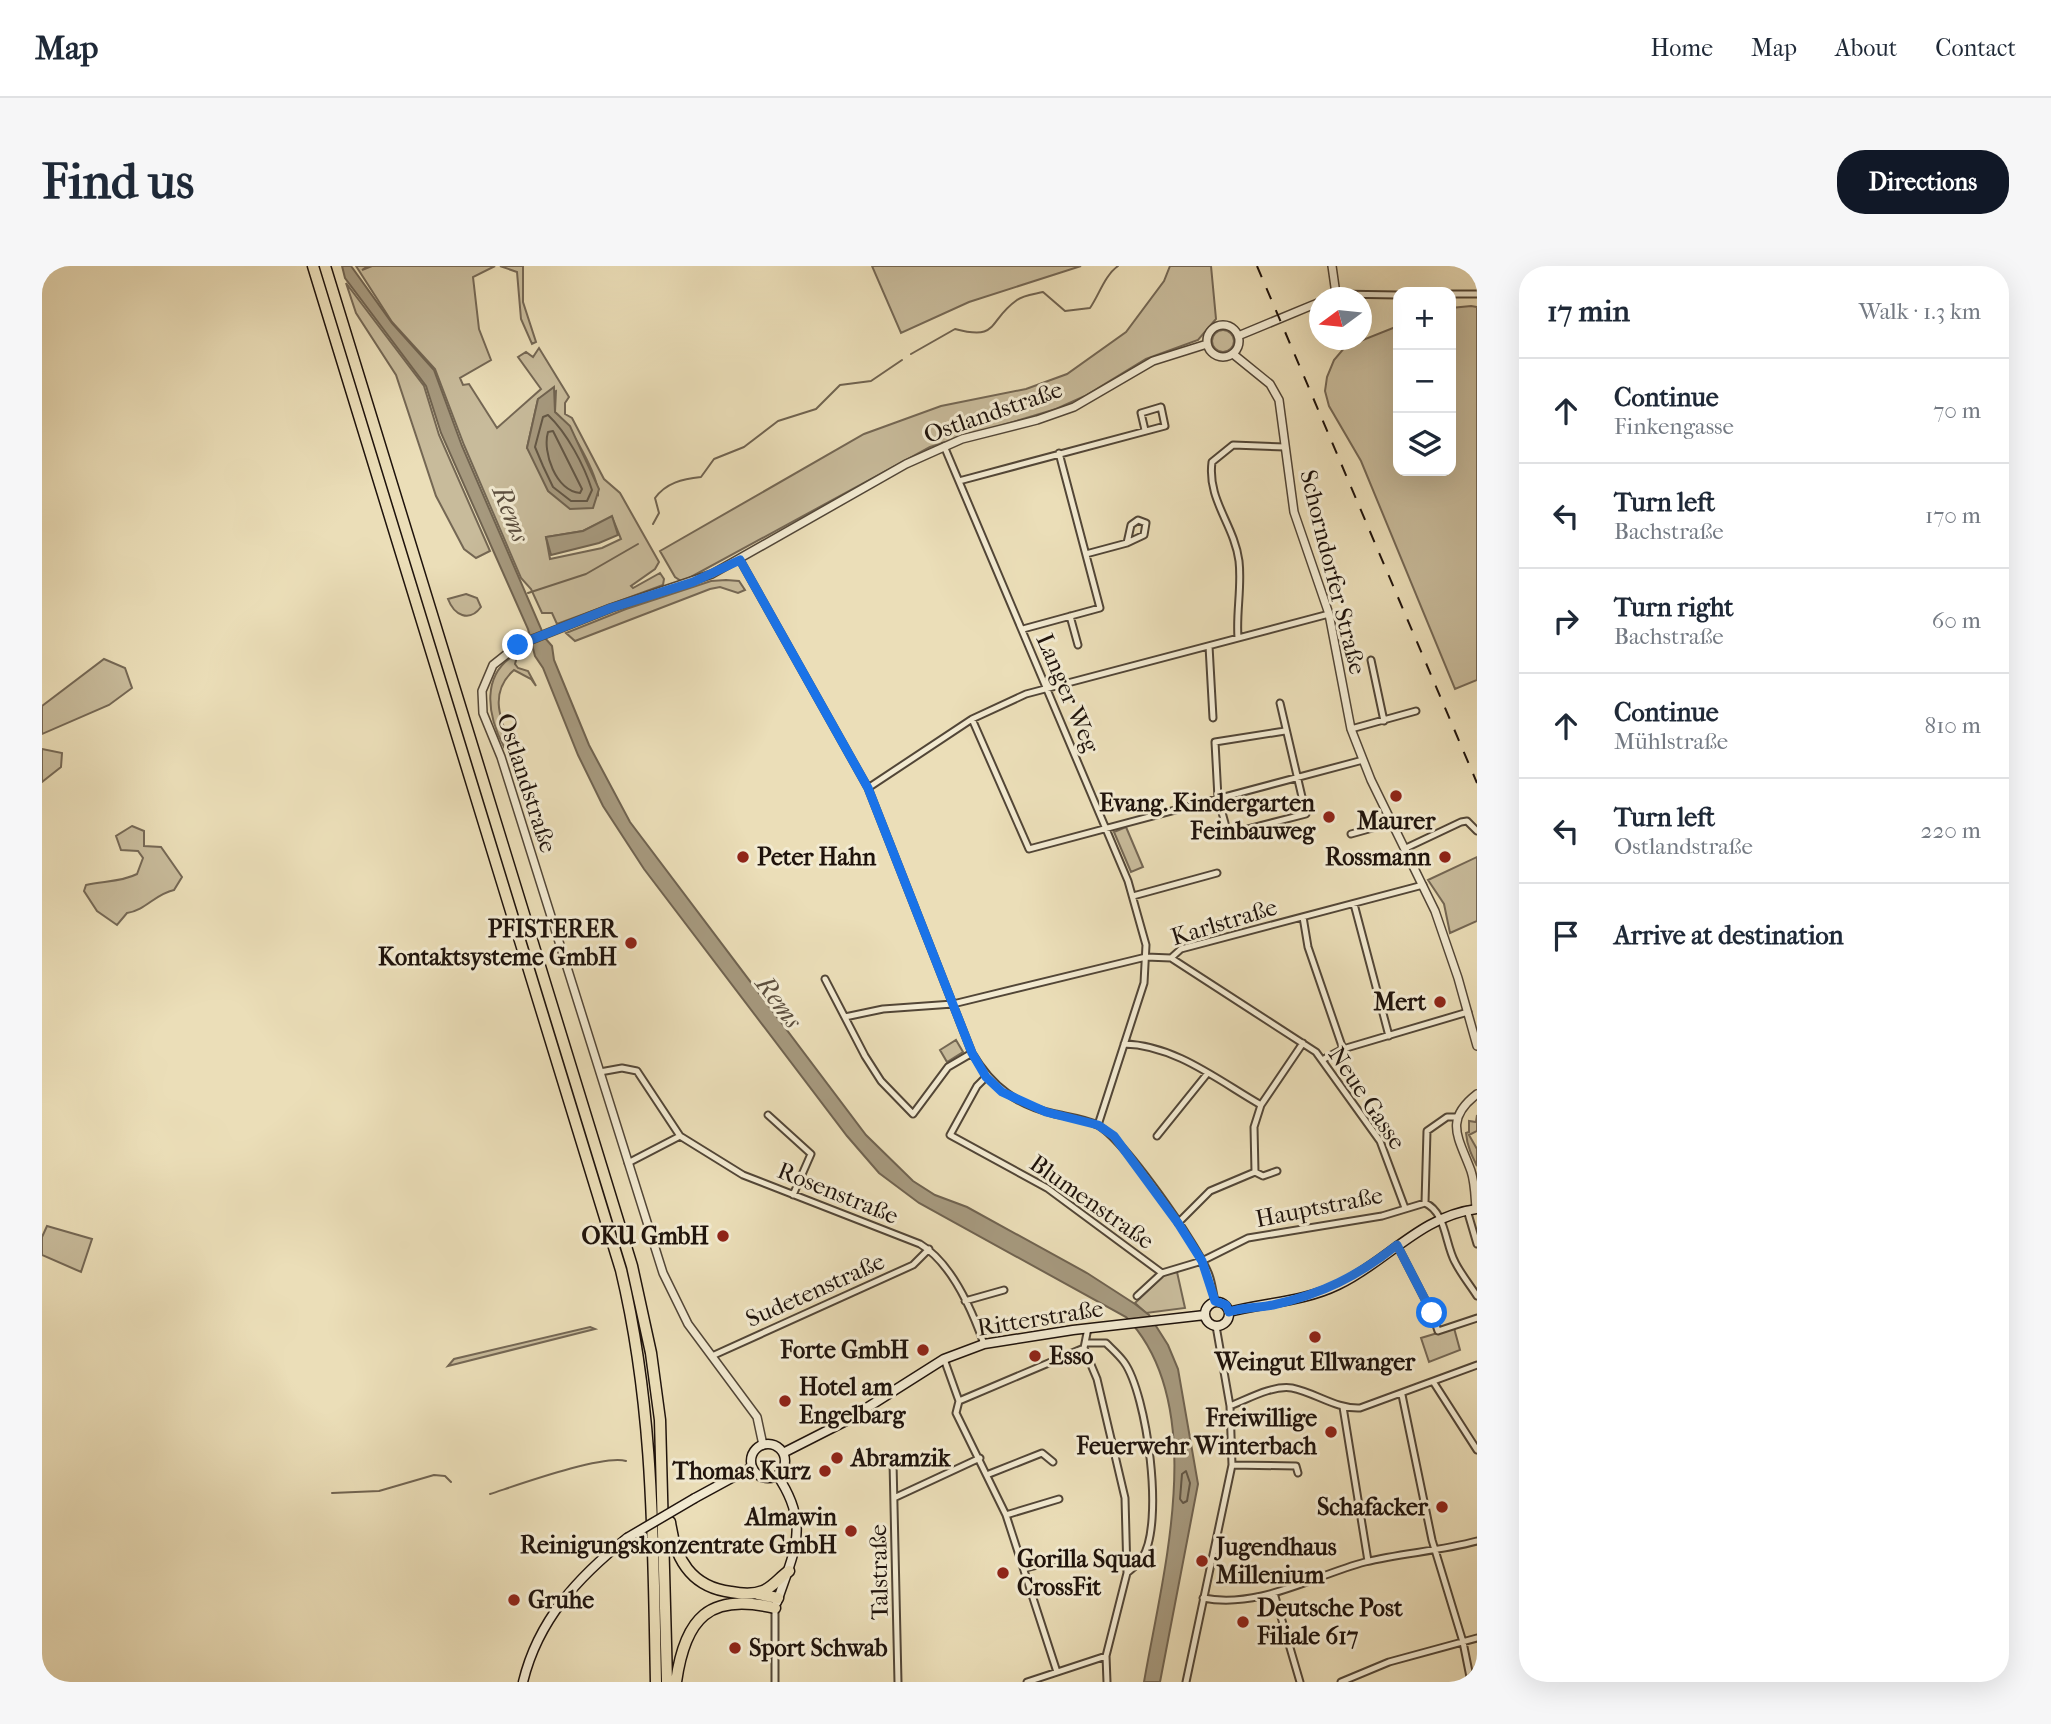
<!DOCTYPE html>
<html lang="en">
<head>
<meta charset="utf-8">
<style>
  :root { --surface:#fff; --page:#f6f6f7; --text:#1f2937; --muted:#747a83; --line:#e0e1e3; --accent:#111827 }
  body { margin:0; font-family:"IM FELL French Canon",serif; background:var(--page); color:var(--text) }
  .controls { position:absolute; right:21px; top:21px; display:grid; overflow:hidden; border-radius:14px; box-shadow:0 7px 28px #0002 }
  .controls button { width:63px; height:63px; display:grid; place-items:center; padding:0; border:0; border-bottom:2px solid var(--line); background:var(--surface); color:var(--text); font:35px sans-serif }
  .compass { position:absolute; left:1267px; top:21px; width:63px; height:63px; border-radius:50%; background:var(--surface); box-shadow:0 7px 28px #0002; rotate:255deg }
  .stop { position:absolute; width:21px; height:21px; margin:-16px; border:5px solid #1a73e8; border-radius:50%; background:#fff }
  .stop.end { background:#1a73e8; border-color:#fff; box-shadow:0 2px 7px #0008 }
  .list { margin:0; padding:0; list-style:none }
  h2 { display:flex; justify-content:space-between; align-items:center; height:91px; margin:0; padding:0 28px; font-size:30px }
  h2 small { font-size:23px; font-weight:400; color:var(--muted) }
  .list li { display:grid; grid-template-columns:46px 1fr auto; gap:21px; align-items:center; box-sizing:border-box; height:105px; padding:0 28px; border-top:2px solid var(--line) }
  .list b { display:block; font-size:26px; white-space:nowrap }
  .list p { margin:0; font-size:23px; white-space:nowrap; color:var(--muted) }
  .list em { font-size:23px; font-style:normal; color:var(--muted) }
  .icon { flex:none; width:38px; height:38px; fill:none; stroke:currentColor; stroke-width:2; stroke-linecap:round; stroke-linejoin:round }
  .map { position:relative; flex:none; width:1435px; height:1416px; overflow:hidden; border-radius:28px }
  header { display:flex; align-items:center; gap:42px; box-sizing:border-box; height:98px; padding:0 35px; background:var(--surface); border-bottom:2px solid var(--line) }
  header strong { font-size:33px }
  nav { display:flex; gap:38px; margin-inline-start:auto; font-size:24px }
  .intro { display:flex; align-items:center; justify-content:space-between; box-sizing:border-box; height:168px; padding:0 42px }
  h1 { margin:0; font-size:49px }
  .button { padding:18px 32px; border-radius:28px; background:var(--accent); color:#fff; font-size:24px; font-weight:700 }
  main { display:flex; gap:42px; padding:0 42px }
  aside { flex:1; background:var(--surface); border-radius:28px; box-shadow:0 7px 28px #0002 }
  .map>svg:first-child { display:block }
  .green { fill:#c8bb9b; stroke:#746754; stroke-width:2; fill-rule:evenodd }
  .water { fill:#a6997e; stroke:#706350; stroke-width:2 }
  .lines { fill:none; stroke-linecap:round; stroke-linejoin:round }
  .shore { stroke:#625645; stroke-width:2 }
  .stream { stroke:#706350; stroke-width:2 }
  .minor-casing { stroke:#524637; stroke-width:9 }
  .tertiary-casing { stroke:#524637; stroke-width:10 }
  .secondary-casing { stroke:#1f130c; stroke-width:11 }
  .trunk-casing { stroke:#1f130c; stroke-width:13 }
  .minor { stroke:#f2ead1; stroke-width:5 }
  .tertiary { stroke:#f2ead1; stroke-width:7 }
  .secondary { stroke:#f2ead1; stroke-width:8 }
  .trunk { stroke:#ebdeb8; stroke-width:10 }
  .rail { stroke:#1f130c; stroke-width:2; stroke-dasharray:12 12; stroke-linecap:butt }
  .secondary-bridge-casing { stroke:#1f130c; stroke-width:11; stroke-linecap:butt }
  .secondary-bridge { stroke:#f2ead1; stroke-width:8 }
  .route { stroke:#1a73e8; stroke-width:9 }
  .poi-dot { fill:#8f2418; stroke:#f2ead1; stroke-width:2.5 }
  .labels { text-anchor:middle; dominant-baseline:central; stroke-width:6; stroke-linejoin:round; paint-order:stroke }
  .street-label { font-size:24px; fill:#1f130c; stroke:#f2ead1 }
  .poi-label { font-size:24px; font-weight:bold; fill:#1f130c; stroke:#f2ead1; text-anchor:end }
  .water-label { font-size:26px; font-style:italic; fill:#5c4f3f; stroke:#f2ead1 }
</style>
</head>
<body>
<header>
<strong>Map</strong>
<nav><a>Home</a><a>Map</a><a>About</a><a>Contact</a></nav>
</header>
<div class="intro"><h1>Find us</h1><a class="button">Directions</a></div>
<main>
<div class="map">
<svg width="1435" height="1416" viewBox="0 0 1435 1416">
  <rect width="100%" height="100%" fill="#ebdeb8"/>
  <filter id="stains"><feTurbulence type="fractalNoise" baseFrequency=".00286" numOctaves="4"/><feColorMatrix values="0 0 0 0 .2 0 0 0 0 .09 0 0 0 0 .02 0 0 0 .5 -.17"/></filter>
  <radialGradient id="worn" r=".72"><stop offset=".6" stop-color="#630" stop-opacity="0"/><stop offset="1" stop-color="#630" stop-opacity=".3"/></radialGradient>
  <path class="green" d="M314,0H326L320,4L330,0H453L431,11L437,63L449,94L418,112L421,119L427,118L455,162L499,123L476,91L484,86L491,91L497,82L527,131L523,137V148L530,152L562,213L578,227L617,296L613,303L589,320L591,322L618,307L622,313L621,319L515,358L510,347H500L489,323L479,312L422,179L393,103L350,56ZM514,125L513,146C528,159 557,210 556,229L485,182L496,133ZM570,251L579,273L560,282L508,293L504,271L541,265Z
    M458,0H481V36L494,76L490,78L479,53L475,6Z
    M830,0H1039L927,36L859,67Z
    M1128,0H1169L1174,53L1156,74L1104,93L1043,130L1014,143L888,181L647,312L639,315L633,311L618,285L822,168L899,140L984,123L1025,108L1084,66L1122,15Z
    M304,17L382,120L397,169L448,285L434,292L422,283L394,230L354,109L314,47Z
    M1429,40L1435,41V414L1413,423L1319,195L1287,140L1283,125L1285,111L1292,94L1303,81L1356,60V205H1409V42Z
    M1170 75a11 11 0 1 1 22 0a11 11 0 1 1-22 0Z
    M684,314L697,315L703,324L696,327L678,321L668,323L533,375L524,367L584,343L669,315Z
    M424,328L435,332L439,341C427,357 412,349 406,333Z
    M476,387L473,398L476,402L486,405L494,420L489,413L472,404C448,425 457,450 467,476L462,481C445,449 438,407 476,387Z
    M62,393L83,402L90,422L67,439L0,468V440Z
    M0,483L20,487L19,501L0,516Z
    M90,560L102,565V580L119,581L140,611L132,624C113,628 104,644 85,647L75,659L55,645L42,625L44,619C61,615 80,616 95,608L101,592L96,585L79,584L74,570Z
    M1084,561L1101,601L1089,606L1072,566Z
    M1435,591V655L1408,667L1402,638L1386,614Z
    M914,774L921,786L905,796L898,784Z
    M1435,849V865L1427,869L1435,883V900C1430,890 1425,880 1424,867L1427,866V855L1434,856Z
    M5,960L50,973L39,1006L0,989V971Z
    M1135,1006L1143,1042L1104,1047L1093,1037L1123,1008Z
    M548,1061L553,1063L406,1100L412,1093Z
    M1412,1062L1418,1084L1387,1096L1379,1072Z"/>
  <path class="water" d="M300,0H309L350,57L392,104L420,180L503,372L510,380L512,394L547,479L588,556L824,869L871,915L893,929L925,941L1045,1007L1093,1038L1107,1049L1126,1079L1136,1103L1156,1218L1118,1416H1102C1120,1310 1169,1139 1084,1051L877,937L837,907L805,870L602,603L561,540L536,489L501,402L493,390L486,363L399,167L384,120L303,12Z
    M512,121L513,146L528,160L557,223L551,242L528,243L506,225L485,182L496,133Z
    M570,250L576,269L557,277L509,289L504,271L541,265Z"/>
  <g class="lines">
    <path class="shore" d="M506,149C525,167 542,199 550,224L545,235H529L511,221L501,200L493,181L501,151Z
      M511,165L540,223L538,227C514,225 500,186 506,166Z
      M1144,1205L1148,1217L1145,1235L1141,1237L1138,1233L1140,1208Z"/>
    <path class="stream" d="M869,88L913,63C958,75 945,55 975,34C981,29 993,28 1001,26L1023,45L1048,42C1057,29 1063,9 1076,0
      M611,258L617,247L613,232C624,217 640,213 659,211L672,193L702,181L736,155L774,143L798,119L829,115L860,94
      M486,327L544,308L596,278
      M290,1227L337,1225L392,1209L403,1210L409,1216
      M448,1228C473,1220 561,1188 584,1195"/>
    <defs>
      <path id="minor" d="M1294,28L1356,29
        M1409,28H1435
        M902,180L1086,615L1104,679L1102,717L1056,859
        M917,215L1123,160L1119,141L1099,147L1103,164
        M1044,288L1085,277L1102,269L1104,257L1096,254L1089,259L1085,277
        M698,294L826,522L930,787C950,821 975,839 1013,848C1027,851 1043,853 1055,859C1080,870 1157,981 1167,1009C1170,1017 1171,1027 1173,1035
        M1028,350L1036,379
        M981,363L1058,342L1017,187
        M1196,372C1194,346 1200,321 1197,295C1192,258 1165,234 1170,196L1191,179L1243,181
        M1167,380L1171,452
        M1329,394L1342,455
        M1238,437L1264,548L1186,568L1176,532L1173,476L1243,465
        M930,453L987,583L1321,494
        M1309,463L1374,445
        M826,522L930,453L984,428L1287,348
        M1309,568L1352,556
        M1364,582L1419,556L1425,555L1435,565
        M1091,630L1175,607
        M1312,638L1347,770
        M1261,651L1266,681L1301,783
        M1129,692L1274,786L1338,875L1363,942
        M783,713L823,790L839,815L871,848L906,801L930,787
        M803,751L841,743L911,738L1104,691L1129,692L1139,683L1381,619
        M1082,778C1133,779 1177,815 1219,839
        M1280,794L1301,783L1426,746
        M558,806L580,802L595,805L638,870
        M944,811L935,820L908,869L1005,922L1120,1007
        M726,849L769,888L751,929
        M1115,870L1165,808
        M586,897L638,870L701,909L878,978C910,997 930,1044 942,1078
        M1213,906L1221,910L1235,905
        M1383,937L1385,865L1405,851H1415
        M1425,944L1435,978
        M1136,957L1168,925L1213,906L1212,861L1219,839L1261,777
        M1355,979L1390,1047L1396,1065L1435,1052
        M1095,1030L1120,1007L1160,995L1206,972L1340,950L1383,937C1404,946 1403,978 1413,996C1419,1008 1428,1019 1435,1030
        M923,1035L962,1024
        M1046,1062L1042,1082L1055,1113L1083,1232L1085,1307L1064,1390L1065,1416
        M1045,1077H1064C1070,1083 1077,1089 1082,1096C1105,1128 1123,1259 1100,1292C1097,1298 1089,1303 1085,1307
        M670,1090L871,999L887,983
        M902,1093L917,1135L914,1147L964,1249L1015,1406
        M1392,1117L1435,1184
        M1360,1129L1390,1274L1421,1376L1429,1416
        M917,1135L1042,1082
        M1188,1140C1206,1133 1230,1119 1250,1122C1274,1127 1294,1143 1318,1142L1435,1099
        M1301,1141L1326,1295
        M851,1196L856,1416
        M1190,1199L1254,1200L1256,1207
        M947,1208L1000,1187L1011,1196
        M854,1231L938,1192
        M964,1249L1017,1233
        M984,1302L1031,1290
        M1232,1327L1258,1416
        M1161,1332C1217,1343 1271,1310 1323,1296C1360,1287 1398,1285 1435,1275
        M733,1416V1342
        M985,1416L1064,1390
        M1144,1416L1190,1199L1188,1140L1174,1060
        M1299,1416L1347,1396L1435,1372"/>
      <path id="tertiary" d="M1290,0L1294,28L1290,32
        M1165 75a16 16 0 1 1 32 0a16 16 0 1 1-32 0Z
        M1196,70L1278,36
        M1191,88L1228,118L1237,134L1252,246L1287,348L1309,463L1329,514L1393,645L1416,712L1435,780
        M1434,943C1433,930 1433,917 1429,905C1417,872 1401,854 1435,828
        M721,1179L715,1151L646,1058L621,1007L459,491L441,447L440,425L451,399L476,379L569,342L670,308L864,198L920,173L995,154L1032,141L1111,95L1165,78"/>
      <path id="secondary" d="M1163 1048a12 12 0 1 1 24 0a12 12 0 1 1-24 0Z
        M1187,1046C1224,1036 1261,1036 1296,1019C1345,996 1378,950 1435,943
        M709 1195a17 17 0 1 1 34 0a17 17 0 1 1-34 0Z
        M741,1187L804,1155L902,1093L942,1078L1031,1064L1163,1049
        M653,1232L710,1201
        M735,1336C752,1285 769,1259 735,1209
        M481,1416C496,1354 536,1311 585,1272"/>
      <path id="trunk" d="M271,0L579,1004C612,1142 611,1275 614,1416
        M283,0L590,1000L609,1087L618,1154L625,1416
        M628,1256C633,1293 649,1321 689,1326C700,1328 711,1329 721,1325C731,1321 738,1311 747,1305
        M716,1328L736,1332
        M634,1416C643,1352 667,1326 733,1342"/>
    </defs>
    <use href="#minor" class="minor-casing"/>
    <use href="#tertiary" class="tertiary-casing"/>
    <use href="#secondary" class="secondary-casing"/>
    <use href="#trunk" class="trunk-casing"/>
    <use href="#minor" class="minor"/>
    <use href="#tertiary" class="tertiary"/>
    <use href="#secondary" class="secondary"/>
    <use href="#trunk" class="trunk"/>
    <path class="rail" d="M1215,0L1435,517"/>
    <defs>
      <path id="secondary-bridge" d="M585,1272L653,1232"/>
    </defs>
    <use href="#secondary-bridge" class="secondary-bridge-casing"/>
    <use href="#secondary-bridge" class="secondary-bridge"/>
  </g>
  <g class="lines">
    <path class="route" d="M476,379L569,342L651,316L698,294L826,522L930,787L944,811L960,826L1004,846L1056,859L1072,870L1136,957L1160,995L1173,1035L1184,1039L1187,1046C1202,1041 1217,1042 1231,1039C1280,1028 1316,1010 1355,979L1390,1047"/>
  </g>
  <g class="poi-dot">
    <circle cx="1354" cy="530" r="7"/>
    <circle cx="1287" cy="551" r="7"/>
    <circle cx="701" cy="591" r="7"/>
    <circle cx="1403" cy="591" r="7"/>
    <circle cx="589" cy="677" r="7"/>
    <circle cx="1398" cy="736" r="7"/>
    <circle cx="681" cy="970" r="7"/>
    <circle cx="1273" cy="1071" r="7"/>
    <circle cx="881" cy="1084" r="7"/>
    <circle cx="993" cy="1090" r="7"/>
    <circle cx="743" cy="1135" r="7"/>
    <circle cx="1289" cy="1166" r="7"/>
    <circle cx="795" cy="1192" r="7"/>
    <circle cx="783" cy="1205" r="7"/>
    <circle cx="1400" cy="1241" r="7"/>
    <circle cx="809" cy="1265" r="7"/>
    <circle cx="1160" cy="1295" r="7"/>
    <circle cx="961" cy="1307" r="7"/>
    <circle cx="472" cy="1334" r="7"/>
    <circle cx="1201" cy="1356" r="7"/>
    <circle cx="693" cy="1382" r="7"/>
  </g>
  <g class="labels">
    <g class="street-label">
      <text transform="translate(951 146) rotate(-19)">Ostlandstraße</text>
      <text transform="translate(1291 306) rotate(76)">Schorndorfer Straße</text>
      <text transform="translate(1026 427) rotate(67)">Langer Weg</text>
      <text transform="translate(485 517) rotate(72)">Ostlandstraße</text>
      <text transform="translate(1182 656) rotate(-17)">Karlstraße</text>
      <text transform="translate(1325 832) rotate(56)">Neue Gasse</text>
      <text transform="translate(796 927) rotate(22)">Rosenstraße</text>
      <text transform="translate(1050 936) rotate(35)">Blumenstraße</text>
      <text transform="translate(1277 941) rotate(-11)">Hauptstraße</text>
      <text transform="translate(773 1024) rotate(-24)">Sudetenstraße</text>
      <text transform="translate(998 1052) rotate(-9)">Ritterstraße</text>
      <text transform="translate(837 1306) rotate(-91)">Talstraße</text>
    </g>
    <g class="poi-label">
      <text x="1273" y="537">Evang. Kindergarten<tspan x="1273" dy="28">Feinbauweg</tspan></text>
      <text x="1354" y="555" text-anchor="middle">Maurer</text>
      <text x="715" y="591" text-anchor="start">Peter Hahn</text>
      <text x="1389" y="591">Rossmann</text>
      <text x="575" y="663">PFISTERER<tspan x="575" dy="28">Kontaktsysteme GmbH</tspan></text>
      <text x="1384" y="736">Mert</text>
      <text x="667" y="970">OKU GmbH</text>
      <text x="867" y="1084">Forte GmbH</text>
      <text x="1007" y="1090" text-anchor="start">Esso</text>
      <text x="1273" y="1096" text-anchor="middle">Weingut Ellwanger</text>
      <text x="757" y="1121" text-anchor="start">Hotel am<tspan x="757" dy="28">Engelbarg</tspan></text>
      <text x="1275" y="1152">Freiwillige<tspan x="1275" dy="28">Feuerwehr Winterbach</tspan></text>
      <text x="809" y="1192" text-anchor="start">Abramzik</text>
      <text x="769" y="1205">Thomas Kurz</text>
      <text x="1386" y="1241">Schafacker</text>
      <text x="795" y="1251">Almawin<tspan x="795" dy="28">Reinigungskonzentrate GmbH</tspan></text>
      <text x="1174" y="1281" text-anchor="start">Jugendhaus<tspan x="1174" dy="28">Millenium</tspan></text>
      <text x="975" y="1293" text-anchor="start">Gorilla Squad<tspan x="975" dy="28">CrossFit</tspan></text>
      <text x="486" y="1334" text-anchor="start">Gruhe</text>
      <text x="1215" y="1342" text-anchor="start">Deutsche Post<tspan x="1215" dy="28">Filiale 617</tspan></text>
      <text x="707" y="1382" text-anchor="start">Sport Schwab</text>
    </g>
    <g class="water-label">
      <text transform="translate(469 248) rotate(68)">Rems</text>
      <text transform="translate(737 736) rotate(53)">Rems</text>
    </g>
  </g>
  <rect width="100%" height="100%" filter="url(#stains)"/>
  <rect width="100%" height="100%" fill="url(#worn)"/>
</svg>
<div class="controls">
<button>+</button>
<button>−</button>
<button><svg class="icon" aria-label="layers" viewBox="0 0 24 24"><path d="M12 4l9 5-9 5-9-5zM3 14l9 5 9-5"/></svg></button>
</div>
<svg class="compass" viewBox="-18 -18 36 36"><path d="M0-13l5 13h-10z" fill="#e53935"/><path d="M0 13l5-13h-10z" fill="#747a83"/></svg>
<div class="stop" style="left:1390px;top:1047px"></div>
<div class="stop end" style="left:476px;top:379px"></div>
</div>
<aside>
<h2>17 min<small>Walk · 1.3 km</small></h2>
<ul class="list">
<li><svg class="icon" aria-label="ahead" viewBox="0 0 24 24"><path d="M12 20V5M6 11l6-6 6 6"/></svg><div><b>Continue</b><p>Finkengasse</p></div><em>70 m</em></li>
<li><svg class="icon" aria-label="left" viewBox="0 0 24 24"><path d="M17 20v-9H6M10 6l-5 5 5 5"/></svg><div><b>Turn left</b><p>Bachstraße</p></div><em>170 m</em></li>
<li><svg class="icon" aria-label="right" viewBox="0 0 24 24"><path d="M7 20v-9h11M14 6l5 5-5 5"/></svg><div><b>Turn right</b><p>Bachstraße</p></div><em>60 m</em></li>
<li><svg class="icon" aria-label="ahead" viewBox="0 0 24 24"><path d="M12 20V5M6 11l6-6 6 6"/></svg><div><b>Continue</b><p>Mühlstraße</p></div><em>810 m</em></li>
<li><svg class="icon" aria-label="left" viewBox="0 0 24 24"><path d="M17 20v-9H6M10 6l-5 5 5 5"/></svg><div><b>Turn left</b><p>Ostlandstraße</p></div><em>220 m</em></li>
<li><svg class="icon" aria-label="arrive" viewBox="0 0 24 24"><path d="M6 21V4h12l-3 4 3 4H6"/></svg><div><b>Arrive at destination</b></div></li>
</ul>
</aside>
</main>
</body>
</html>
